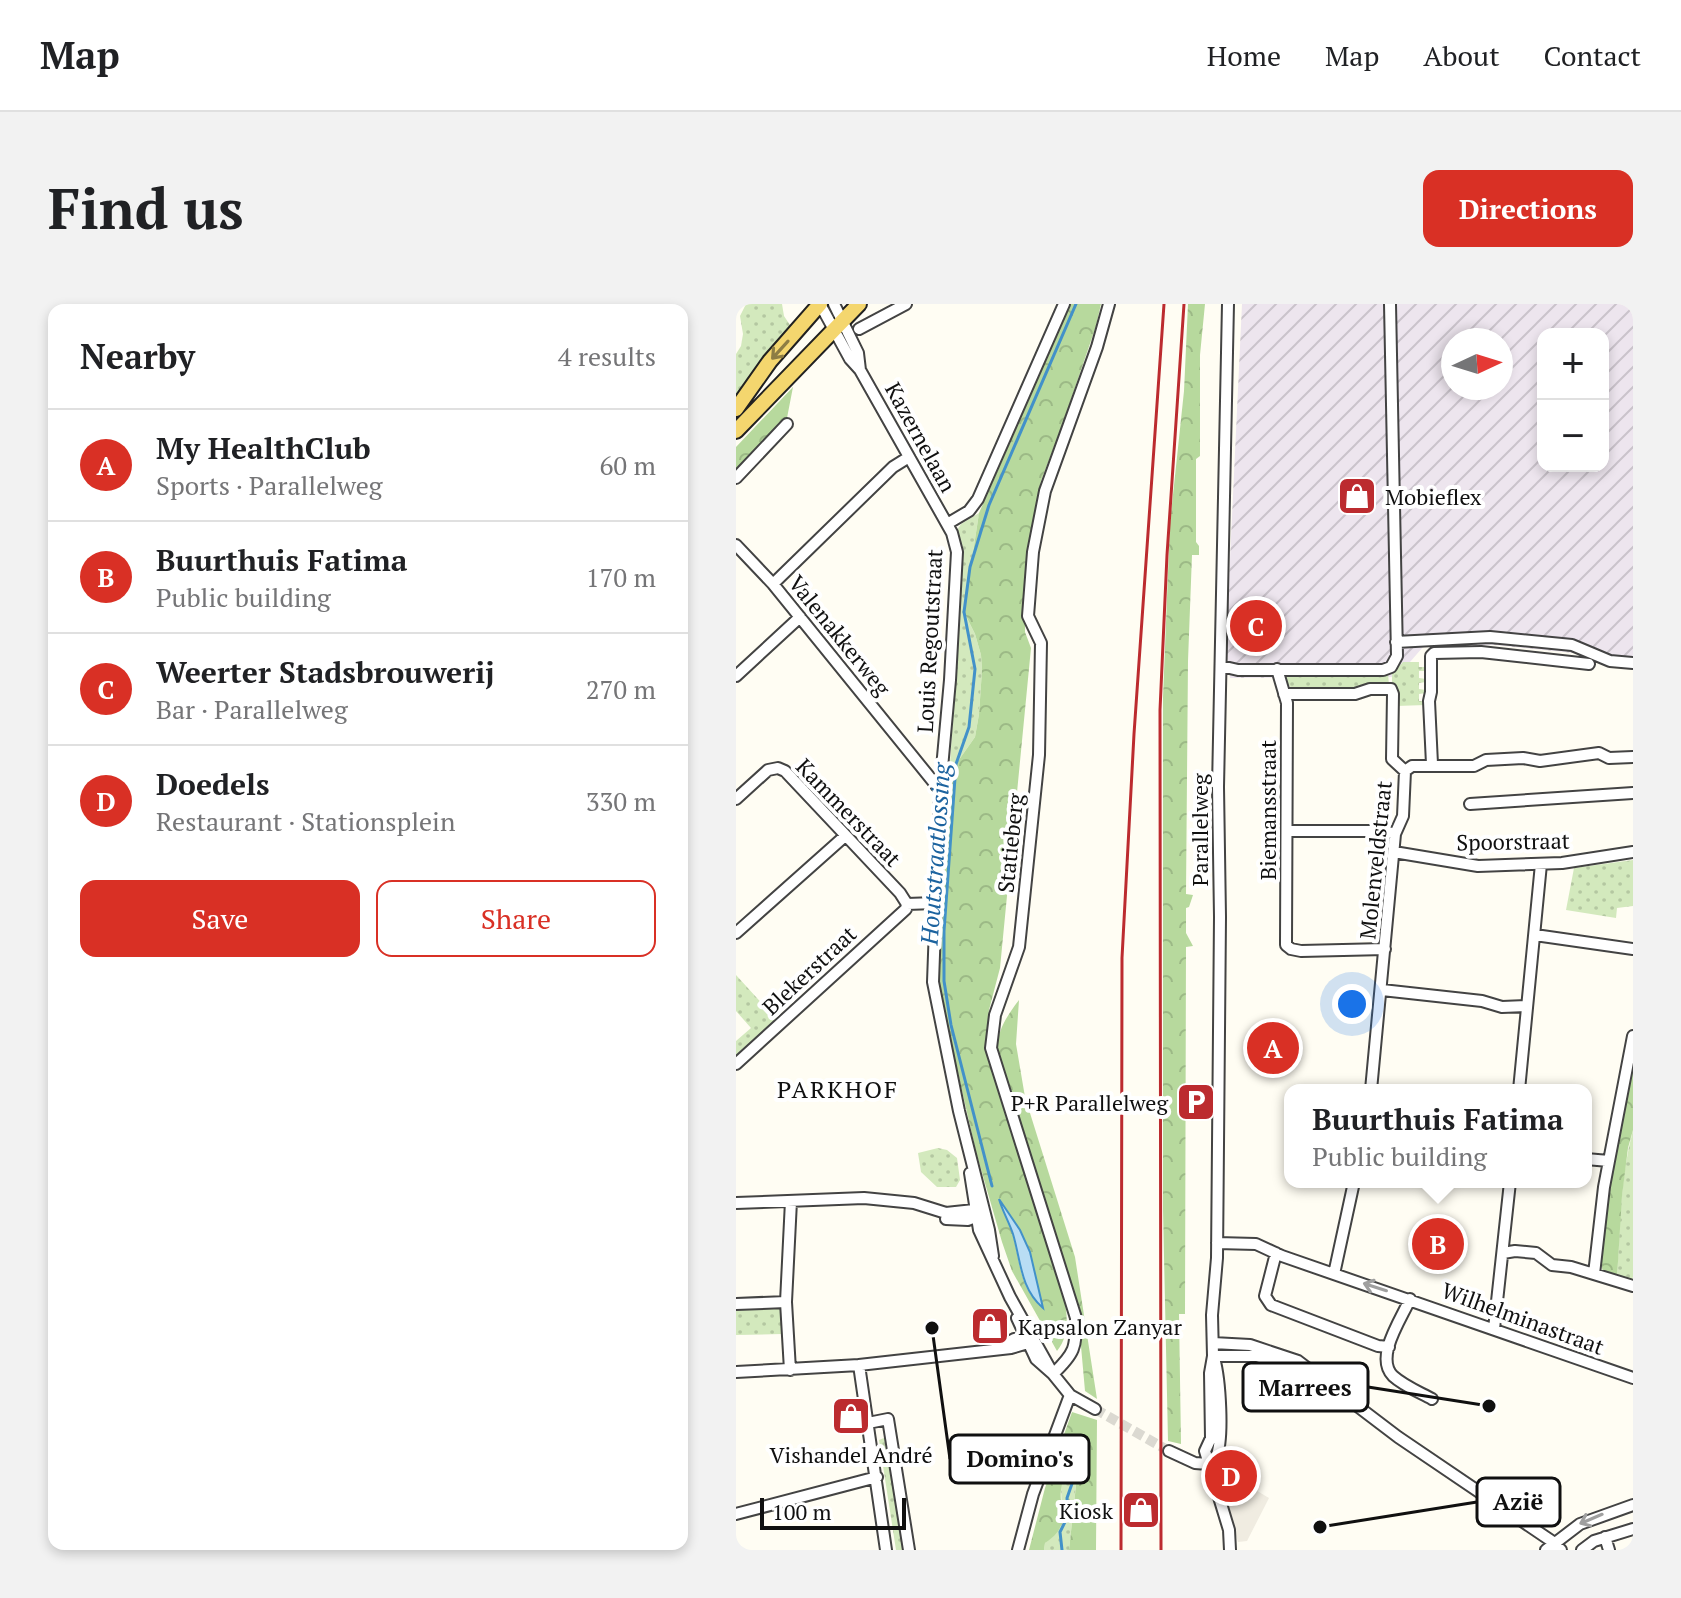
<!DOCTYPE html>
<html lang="en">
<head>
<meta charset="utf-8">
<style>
  :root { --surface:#fff; --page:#f2f2f2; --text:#202124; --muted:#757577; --line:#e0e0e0; --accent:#d93025 }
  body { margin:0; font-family:"PT Serif",serif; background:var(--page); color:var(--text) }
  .controls { position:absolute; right:24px; top:24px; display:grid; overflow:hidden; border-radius:16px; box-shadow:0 4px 12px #0003 }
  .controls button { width:72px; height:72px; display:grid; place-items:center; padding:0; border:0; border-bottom:2px solid var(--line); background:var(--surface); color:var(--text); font:40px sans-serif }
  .compass { position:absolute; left:705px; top:24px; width:72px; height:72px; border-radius:50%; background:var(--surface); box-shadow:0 4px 12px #0003; rotate:86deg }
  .scale { position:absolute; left:24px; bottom:20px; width:146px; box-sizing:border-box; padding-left:8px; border:4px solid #101010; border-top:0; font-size:22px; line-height:28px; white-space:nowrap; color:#101010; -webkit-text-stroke:6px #fff; paint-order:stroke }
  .you { position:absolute; left:616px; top:700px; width:28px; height:28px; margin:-20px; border:6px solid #fff; border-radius:50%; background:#1a73e8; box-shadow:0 0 0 12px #1a73e833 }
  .badge { display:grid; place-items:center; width:52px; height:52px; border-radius:50%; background:var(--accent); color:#fff; font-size:26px; font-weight:700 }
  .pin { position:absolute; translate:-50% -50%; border:4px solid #fff; box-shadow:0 2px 8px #0006 }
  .popup { position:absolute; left:548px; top:780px; width:308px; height:104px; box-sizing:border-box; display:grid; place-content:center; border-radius:16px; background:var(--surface); filter:drop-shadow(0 2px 6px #0005); font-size:26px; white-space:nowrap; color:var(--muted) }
  .popup b { font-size:30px; color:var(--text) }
  .popup::after { content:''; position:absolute; left:50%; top:100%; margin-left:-16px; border:16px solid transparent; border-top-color:var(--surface) }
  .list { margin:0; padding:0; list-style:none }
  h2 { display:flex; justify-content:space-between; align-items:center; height:104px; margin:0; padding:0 32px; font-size:34px }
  h2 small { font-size:26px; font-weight:400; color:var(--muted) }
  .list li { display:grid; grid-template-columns:52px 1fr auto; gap:24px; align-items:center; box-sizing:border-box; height:112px; padding:0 32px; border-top:2px solid var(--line) }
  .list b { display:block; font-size:30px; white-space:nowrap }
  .list p { margin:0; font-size:26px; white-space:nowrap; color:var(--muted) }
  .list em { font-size:26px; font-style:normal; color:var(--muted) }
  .actions { display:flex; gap:16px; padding:24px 32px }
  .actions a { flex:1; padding:18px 0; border:2px solid var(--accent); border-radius:16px; text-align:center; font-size:28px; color:var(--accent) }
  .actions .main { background:var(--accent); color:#fff }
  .map { position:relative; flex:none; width:897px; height:1246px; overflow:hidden; border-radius:16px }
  header { display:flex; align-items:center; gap:48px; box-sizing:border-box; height:112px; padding:0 40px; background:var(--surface); border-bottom:2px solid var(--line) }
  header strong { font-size:38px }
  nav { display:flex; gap:44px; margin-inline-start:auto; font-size:28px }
  .intro { display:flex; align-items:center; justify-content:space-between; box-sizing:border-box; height:192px; padding:0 48px }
  h1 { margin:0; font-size:56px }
  .button { padding:20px 36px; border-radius:16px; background:var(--accent); color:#fff; font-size:28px; font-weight:700 }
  main { display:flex; gap:48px; padding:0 48px }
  aside { flex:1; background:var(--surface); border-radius:16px; box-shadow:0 4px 12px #0003 }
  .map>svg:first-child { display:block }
  .industrial { fill:url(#industrial-furrows); fill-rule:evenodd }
  .grass { fill:url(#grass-dots) }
  .forest { fill:url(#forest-crowns); fill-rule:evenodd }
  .plaza { fill:#f0ece1 }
  .water { fill:#b9ddf4; stroke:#4291c9; stroke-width:2 }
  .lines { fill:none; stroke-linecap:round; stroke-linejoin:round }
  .stream { stroke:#4291c9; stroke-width:3 }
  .minor-tunnel { stroke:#dbd9d1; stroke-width:10; stroke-dasharray:10 5; stroke-linecap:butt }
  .minor-casing { stroke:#434343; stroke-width:14 }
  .major-casing { stroke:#212121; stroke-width:18 }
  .minor { stroke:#fff; stroke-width:10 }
  .major { stroke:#f4d66e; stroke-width:14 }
  .rail { stroke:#bc2b2f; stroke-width:3 }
  .oneway { stroke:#8d7d44 }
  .oneway2 { stroke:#9f9f9f }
  .labels { text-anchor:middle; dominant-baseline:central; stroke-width:8; stroke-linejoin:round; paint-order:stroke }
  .street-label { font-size:22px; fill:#101010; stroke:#fff }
  .poi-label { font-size:22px; fill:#101010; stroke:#fff; text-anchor:start }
  .water-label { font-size:24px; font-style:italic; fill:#1c639f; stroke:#fff }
  .neighbourhood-label { font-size:24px; letter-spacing:2px; fill:#101010; stroke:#fff }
  .leader { fill:none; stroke:#101010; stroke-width:3 }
  .callout-dot { fill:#101010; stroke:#fff; stroke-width:3 }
  .callout { fill:#fff; stroke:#101010; stroke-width:3 }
  .callout-label { font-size:24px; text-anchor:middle; font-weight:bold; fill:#101010 }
</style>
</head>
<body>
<header>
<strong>Map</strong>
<nav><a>Home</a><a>Map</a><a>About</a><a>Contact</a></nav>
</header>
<div class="intro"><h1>Find us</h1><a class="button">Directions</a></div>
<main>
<aside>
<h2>Nearby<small>4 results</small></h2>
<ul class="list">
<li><span class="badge">A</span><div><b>My HealthClub</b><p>Sports · Parallelweg</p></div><em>60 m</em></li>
<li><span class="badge">B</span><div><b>Buurthuis Fatima</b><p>Public building</p></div><em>170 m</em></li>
<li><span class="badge">C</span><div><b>Weerter Stadsbrouwerij</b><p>Bar · Parallelweg</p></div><em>270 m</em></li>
<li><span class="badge">D</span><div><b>Doedels</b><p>Restaurant · Stationsplein</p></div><em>330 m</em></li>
</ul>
<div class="actions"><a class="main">Save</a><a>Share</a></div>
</aside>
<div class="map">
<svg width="897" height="1246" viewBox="0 0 897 1246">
  <defs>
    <pattern id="industrial-furrows" width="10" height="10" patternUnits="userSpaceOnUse" patternTransform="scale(2)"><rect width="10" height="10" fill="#ede5ee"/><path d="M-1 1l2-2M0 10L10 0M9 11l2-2" fill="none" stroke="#cac3cb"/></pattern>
    <pattern id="grass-dots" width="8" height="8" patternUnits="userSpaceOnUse" patternTransform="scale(2)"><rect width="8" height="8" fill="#d3e9bd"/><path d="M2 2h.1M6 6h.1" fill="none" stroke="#b4c7a1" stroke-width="1.8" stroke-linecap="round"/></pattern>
    <pattern id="forest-crowns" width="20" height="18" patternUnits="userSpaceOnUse" patternTransform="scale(2)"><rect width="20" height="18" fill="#b7d99d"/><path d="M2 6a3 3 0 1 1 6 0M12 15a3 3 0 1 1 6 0" fill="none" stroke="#9cb986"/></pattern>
  </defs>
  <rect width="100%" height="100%" fill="#fffdf3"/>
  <path class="industrial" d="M506,0H897V355L758,341L687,343L661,373L494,374L490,340ZM807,30H867V162H807ZM717,36H765V84H717Z"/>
  <path class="grass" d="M10,0H46L48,12L56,24L0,97V50L5,42L7,30L4,12Z
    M243,209L228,308L239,330L245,351L246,366L243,410L239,433L220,460H214L227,250L221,226L225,220Z
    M667,358H683V363H690V367H683V374L690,375V378L683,379V385L690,386V389L683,390V397H690V401L660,402V382H656V370Z
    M652,369L653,381H627L618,386L615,383H566L557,386L548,375V371Z
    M897,556V602L881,604L880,614L830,606L838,564Z
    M0,671L42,717L0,755V737L15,724L0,707Z
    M897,826V973L895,978L881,974C884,925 884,874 897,826Z
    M202,844L211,846L221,854L224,876L220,883H201L185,868L182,849Z
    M45,1004L46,1030L0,1031V1005Z
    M153,1132L171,1246H160L143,1136Z
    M339,1148L342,1163L333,1246H308L309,1239L326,1217L325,1181Z"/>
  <path class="forest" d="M335,0H365L360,22L328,116L305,177L297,217L289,303V328L295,344L264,664L253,706L250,746L327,987C331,1008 335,1030 321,1047L276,967L266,938L240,848L211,721L203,678L214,460H220L239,433L243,410L246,366L245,351L239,330L228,308L243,209ZM264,896L284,926L294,948L306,1002C282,985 284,951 275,925C272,915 265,904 264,896Z
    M452,0H469L464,51V152L460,155V238L463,242V251H456L452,357L450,590L457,591L453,603L450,604V629L457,642L450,643L449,1010H443L445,1140L432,1137L427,906V393L434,219L448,87Z
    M57,83L51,114L0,169V143Z
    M283,696L280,740L289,793L339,953L361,1095L349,1087L344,1031L335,977L262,749C259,729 271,712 283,696Z
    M897,758V826L892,844L886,892L881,974L867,968L865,960L875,872Z
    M336,1108L361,1116L360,1246H333L342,1163L339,1150C334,1158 328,1170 326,1180C320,1206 338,1220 309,1239L308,1246H293L309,1184Z"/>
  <path class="plaza" d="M485,1166L501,1170L503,1176L533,1194L511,1237L502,1238L484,1180L480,1175Z"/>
  <path class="water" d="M263,895L284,926L294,948L307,1004C284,984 285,957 277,930C273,918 266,906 263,895Z"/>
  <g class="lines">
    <path class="stream" d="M256,882L215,721L208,677V627L220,460L233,423L239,365L228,308L234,263L253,201L340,0
      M326,1246L324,1228L332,1212L331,1194L339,1171V1148"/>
    <path class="minor-tunnel" d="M359,1105L433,1147"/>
    <defs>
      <path id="minor" d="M84,0L114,55L124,66L216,229L221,248L214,376L204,486L197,678L223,807L253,926L257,952
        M98,0L122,49L124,66
        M492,0L482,483L484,613L481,954L476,1011L477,1052L474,1069L475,1134L469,1147L493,1226L494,1246
        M123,25L170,0
        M0,174L51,120
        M211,220L233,207L242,195L328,0
        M0,241L37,280L204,486
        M37,280L157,163L173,153
        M660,338L754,333L836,341L874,357L897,359
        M485,362L502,366H647L655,363L661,352L654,0
        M541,365L551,399L550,641L555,645L565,647L649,645
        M0,372L64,313
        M548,390H619L634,385H655L657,390L656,455L669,467L667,512L659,530L635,786
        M696,460L693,397L695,388V352L698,349L745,348L853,360
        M669,467L676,462H738L750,456L787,454L804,457L863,449L873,454L897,453
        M0,495L32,466L42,464L49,467L164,589L171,600L199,599
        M734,500L897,489
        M551,527H649L659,530
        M658,548L742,562L826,559L897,548
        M0,629L109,532
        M799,631L897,645
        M646,686L746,697L766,703L791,702
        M0,760L170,605L171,600
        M783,786L805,560
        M850,855L873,857
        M234,869L243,926L274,993L317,1070
        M0,899L128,894L178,899L210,909L238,906L248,908
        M210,915L232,916L244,911
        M481,939L520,940L546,952L897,1074
        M540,949L529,992L535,1001L642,1042L653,1043
        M767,949L779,947L800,949L816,961L835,963L897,982
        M598,970L618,878
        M858,970L868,883L897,732
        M674,995C666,1014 638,1053 657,1072C668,1082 683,1088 696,1095
        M0,1000L50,998
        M281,1014L300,1055L317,1070L334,1091L359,1105
        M758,1025L774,878
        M477,1039L514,1041L562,1057L662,1133L817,1238L825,1246
        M262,1044L278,1035L295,1031
        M477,1052H521L572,1070
        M123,1061L150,1246
        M54,1066L50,998L55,897
        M0,1068L123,1061L275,1044L292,1039L296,1030
        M317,1070C339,1049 340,1044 340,1014L255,744L259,711L283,643L303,451L305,339L292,312L297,248L309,187L361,43L373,0
        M132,1119L152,1115L173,1246
        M433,1147L459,1159L472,1160
        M472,1160L480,1154C488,1134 484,1075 478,1054
        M0,1210L141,1173
        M869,1233L873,1246
        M282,1246L297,1190L334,1091
        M810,1246L844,1220L897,1201
        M846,1246L858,1237L897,1225"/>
      <path id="major" d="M0,105L34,57L84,0
        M0,127L123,0"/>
    </defs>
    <use href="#minor" class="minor-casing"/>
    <use href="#major" class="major-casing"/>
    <use href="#minor" class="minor"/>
    <use href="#major" class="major"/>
    <path class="rail" d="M385,1246L386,654L398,430L428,0
      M425,1246L424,406L431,251L448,0"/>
  </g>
  <defs><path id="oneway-shaft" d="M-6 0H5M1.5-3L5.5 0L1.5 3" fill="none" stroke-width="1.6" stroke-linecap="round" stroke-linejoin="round" transform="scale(2)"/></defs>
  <use class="oneway" href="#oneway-shaft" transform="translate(44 46) rotate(132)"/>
  <g class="oneway2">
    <use href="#oneway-shaft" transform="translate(639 983) rotate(-162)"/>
    <use href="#oneway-shaft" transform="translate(855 1215) rotate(157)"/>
  </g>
  <defs>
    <symbol id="shop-square" viewBox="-11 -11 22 22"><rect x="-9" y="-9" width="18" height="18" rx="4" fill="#bc2b2f" stroke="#fff"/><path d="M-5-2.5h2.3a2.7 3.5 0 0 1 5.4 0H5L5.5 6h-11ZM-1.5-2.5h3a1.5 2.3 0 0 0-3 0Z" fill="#fff"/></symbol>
    <symbol id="parking-square" viewBox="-11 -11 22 22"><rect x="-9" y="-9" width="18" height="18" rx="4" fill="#bc2b2f" stroke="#fff"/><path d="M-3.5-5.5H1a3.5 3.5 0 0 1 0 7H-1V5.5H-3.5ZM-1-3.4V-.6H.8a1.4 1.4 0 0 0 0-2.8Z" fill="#fff"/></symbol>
  </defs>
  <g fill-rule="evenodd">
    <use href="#shop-square" x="599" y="170" width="44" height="44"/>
    <use href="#parking-square" x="438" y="776" width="44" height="44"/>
    <use href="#shop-square" x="232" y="1000" width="44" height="44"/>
    <use href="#shop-square" x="93" y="1090" width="44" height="44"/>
    <use href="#shop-square" x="383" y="1184" width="44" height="44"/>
  </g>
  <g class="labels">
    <g class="street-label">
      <text transform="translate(185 133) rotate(61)">Kazernelaan</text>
      <text transform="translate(104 331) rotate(51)">Valenakkerweg</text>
      <text transform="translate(193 337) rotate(-87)">Louis Regoutstraat</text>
      <text transform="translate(531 506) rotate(-90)">Biemansstraat</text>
      <text transform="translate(113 508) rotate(46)">Kammerstraat</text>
      <text transform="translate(463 526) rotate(-90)">Parallelweg</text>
      <text transform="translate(777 537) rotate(-1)">Spoorstraat</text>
      <text transform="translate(274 539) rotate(-84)">Statieberg</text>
      <text transform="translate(639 556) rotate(-84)">Molenveldstraat</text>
      <text transform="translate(73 666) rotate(-43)">Blekerstraat</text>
      <text transform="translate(787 1014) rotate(20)">Wilhelminastraat</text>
    </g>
    <g class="poi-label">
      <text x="649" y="192">Mobieflex</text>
      <text x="432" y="798" text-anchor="end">P+R Parallelweg</text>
      <text x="282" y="1022">Kapsalon Zanyar</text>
      <text x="115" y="1150" text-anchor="middle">Vishandel André</text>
      <text x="377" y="1206" text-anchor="end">Kiosk</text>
    </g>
    <g class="water-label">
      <text transform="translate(199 550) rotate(-86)">Houtstraatlossing</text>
    </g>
    <g class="neighbourhood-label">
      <text x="102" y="785">PARKHOF</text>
    </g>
  </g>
  <path class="leader" d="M753 1102L632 1083M196 1024L214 1155M584 1223L741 1198"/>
  <g class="callout-dot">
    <circle cx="753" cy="1102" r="8"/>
    <circle cx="196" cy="1024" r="8"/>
    <circle cx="584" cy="1223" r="8"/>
  </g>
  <g class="callout">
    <rect x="507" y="1059" width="125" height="48" rx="8"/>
    <rect x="214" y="1131" width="139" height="48" rx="8"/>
    <rect x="741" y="1174" width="83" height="48" rx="8"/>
  </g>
  <g class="callout-label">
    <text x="569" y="1092">Marrees</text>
    <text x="284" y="1163">Domino's</text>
    <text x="782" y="1206">Azië</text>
  </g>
</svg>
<div class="controls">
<button>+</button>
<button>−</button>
</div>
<svg class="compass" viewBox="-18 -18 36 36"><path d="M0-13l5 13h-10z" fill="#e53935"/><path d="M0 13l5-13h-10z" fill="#757577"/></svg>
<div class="scale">100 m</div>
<div class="you"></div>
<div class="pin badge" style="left:537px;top:744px">A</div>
<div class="pin badge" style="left:702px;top:940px">B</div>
<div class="popup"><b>Buurthuis Fatima</b>Public building</div>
<div class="pin badge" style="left:520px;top:322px">C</div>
<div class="pin badge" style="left:495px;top:1172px">D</div>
</div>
</main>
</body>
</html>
